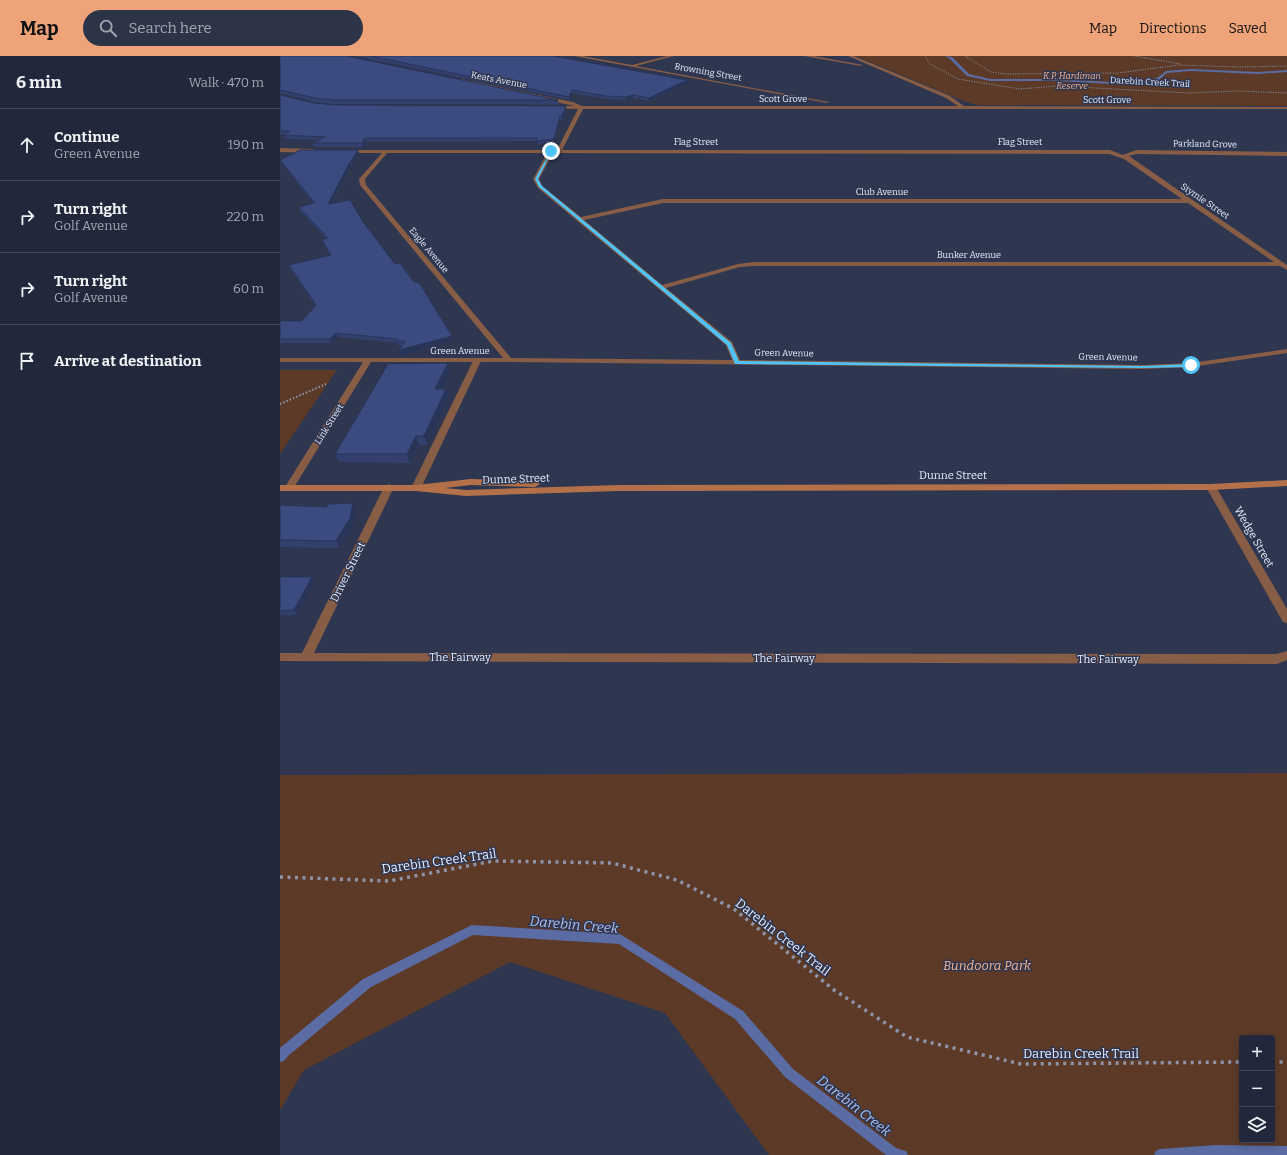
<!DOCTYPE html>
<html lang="en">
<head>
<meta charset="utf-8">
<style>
  :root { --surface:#22283c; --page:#2e3447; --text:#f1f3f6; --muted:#a2a6af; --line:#3f4456; --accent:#efa378 }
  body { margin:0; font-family:Bitter,serif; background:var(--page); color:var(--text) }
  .controls { position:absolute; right:12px; bottom:12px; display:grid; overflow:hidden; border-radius:4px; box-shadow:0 2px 10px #0003 }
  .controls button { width:36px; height:36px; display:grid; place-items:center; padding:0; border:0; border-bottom:1px solid var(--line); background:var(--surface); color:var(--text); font:20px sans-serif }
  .stop { position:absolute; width:12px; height:12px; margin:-9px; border:3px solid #4fc3f7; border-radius:50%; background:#fff }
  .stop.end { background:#4fc3f7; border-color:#fff; box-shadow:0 1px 4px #0008 }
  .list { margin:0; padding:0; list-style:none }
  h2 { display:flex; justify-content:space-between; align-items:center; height:52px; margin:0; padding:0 16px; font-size:17px }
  h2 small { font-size:13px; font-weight:400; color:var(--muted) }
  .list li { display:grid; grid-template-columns:26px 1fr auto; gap:12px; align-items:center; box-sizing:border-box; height:72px; padding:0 16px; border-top:1px solid var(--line) }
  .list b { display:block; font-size:15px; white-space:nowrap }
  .list p { margin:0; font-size:13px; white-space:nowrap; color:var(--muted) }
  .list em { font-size:13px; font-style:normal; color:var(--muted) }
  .icon { flex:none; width:22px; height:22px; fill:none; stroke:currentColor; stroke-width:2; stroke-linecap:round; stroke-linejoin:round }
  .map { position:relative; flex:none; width:1007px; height:1099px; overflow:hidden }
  header { display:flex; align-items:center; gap:24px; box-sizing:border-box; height:56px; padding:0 20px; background:var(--accent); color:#111 }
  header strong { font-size:19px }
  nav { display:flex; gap:22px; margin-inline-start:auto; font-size:14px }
  .search { width:280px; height:36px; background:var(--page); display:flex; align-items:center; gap:10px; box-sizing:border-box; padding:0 14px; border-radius:22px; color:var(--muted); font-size:15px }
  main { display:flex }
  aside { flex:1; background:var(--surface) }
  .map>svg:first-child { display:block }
  .green { fill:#5c3a27; fill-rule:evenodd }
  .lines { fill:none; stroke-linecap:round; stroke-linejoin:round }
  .stream { fill:#5a6ca3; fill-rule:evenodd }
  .path-far2 { stroke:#8e95aa; stroke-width:1; stroke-dasharray:1 1.5; stroke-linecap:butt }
  .path-far1 { stroke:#8e95aa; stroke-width:2; stroke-dasharray:1.5 2; stroke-linecap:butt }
  .path { stroke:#8e95aa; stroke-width:3.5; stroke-dasharray:3 4.5; stroke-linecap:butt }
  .service { fill:#885d45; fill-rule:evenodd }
  .minor { fill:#885d45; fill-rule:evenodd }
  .secondary { fill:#b47149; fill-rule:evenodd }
  .wall { fill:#33406d }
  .shaded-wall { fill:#293459 }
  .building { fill:#3b4b7f; stroke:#293459 }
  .route { fill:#4fc3f7 }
  .labels { text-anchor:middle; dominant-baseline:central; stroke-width:3; stroke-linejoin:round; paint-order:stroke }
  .far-street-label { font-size:9px; fill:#e5ecfc; stroke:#2e3650 }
  .far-park-label { font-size:9px; font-style:italic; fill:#f7b28c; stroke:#2e3650 }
  .street-label { font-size:11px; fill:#e5ecfc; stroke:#2e3650 }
  .near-street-label { font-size:13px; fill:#e5ecfc; stroke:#2e3650 }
  .near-park-label { font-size:13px; font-style:italic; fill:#f7b28c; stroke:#2e3650 }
  .near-water-label { font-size:14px; font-style:italic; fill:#aec0f0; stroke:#2e3650 }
</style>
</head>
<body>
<header>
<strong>Map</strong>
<div class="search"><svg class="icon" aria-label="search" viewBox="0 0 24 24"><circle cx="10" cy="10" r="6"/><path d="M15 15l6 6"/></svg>Search here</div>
<nav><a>Map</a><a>Directions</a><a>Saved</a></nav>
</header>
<main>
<aside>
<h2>6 min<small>Walk · 470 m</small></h2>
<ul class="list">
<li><svg class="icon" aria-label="ahead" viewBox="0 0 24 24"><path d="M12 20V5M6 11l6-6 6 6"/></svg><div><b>Continue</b><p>Green Avenue</p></div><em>190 m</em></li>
<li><svg class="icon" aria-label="right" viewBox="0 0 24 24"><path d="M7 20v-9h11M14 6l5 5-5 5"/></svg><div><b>Turn right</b><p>Golf Avenue</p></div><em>220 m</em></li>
<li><svg class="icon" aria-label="right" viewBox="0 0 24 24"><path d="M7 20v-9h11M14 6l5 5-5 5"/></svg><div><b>Turn right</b><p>Golf Avenue</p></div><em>60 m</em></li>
<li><svg class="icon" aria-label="arrive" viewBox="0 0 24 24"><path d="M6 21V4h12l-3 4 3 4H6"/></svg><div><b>Arrive at destination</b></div></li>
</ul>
</aside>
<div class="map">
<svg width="1007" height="1099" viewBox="0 0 1007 1099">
  <rect width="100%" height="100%" fill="#2e3650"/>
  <path class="green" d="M576,0H1007V50L698,49L686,46Z
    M0,314H57L0,398Z
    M1007,717V1099H489L385,957L230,906L24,1014L0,1054V719ZM962,982H992V1084H962Z"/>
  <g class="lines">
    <path class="stream" d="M665,0L672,1L689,18L710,23H778L831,26H862L877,22L886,15L911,13L978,16L1007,14V16L978,18L911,15L887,17L879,24L862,28H831L778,25H710L687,20L670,3Z
      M192,869L340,878L343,880L463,955L513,1013L616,1092L626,1095L628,1099H606L505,1021L455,963L339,888L193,879L91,931L8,1000L4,1005L0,1006V992L83,923Z
      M936,1089L1007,1090V1099H874L876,1095L880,1093Z"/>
    <path class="path-far2" d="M645,0L650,8L678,23L740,33L778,30L908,37L959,35L1007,37
      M685,0L711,16L725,18L838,17L899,9L959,11L1007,10
      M854,0L901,8"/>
    <path class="path-far1" d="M0,348L46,328"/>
    <path class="path" d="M0,821L109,825L213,805L332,807L397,824L454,853L554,934L627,981L741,1008L962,1006
      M992,1006H1007"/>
    <path class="service" d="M194,303H200L201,305L141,432L136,435L133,434L131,432Z"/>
    <path class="minor" d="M294,0H303L352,9L387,0H394L356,10L549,46L547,47Z
      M524,0H534L583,9L581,10Z
      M568,0H574L670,40L684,50L1007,51V53H303L282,94H830L843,99L856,94L1007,96V100L856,98L849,100L1007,209V214L1000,210H473L460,211L386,232L452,286L460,304L863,309L911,307L1007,293V297L911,311L863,313L229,306H91L13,433H7L5,431L83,306H0V302H223L80,129L79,123L102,97H65L62,95L63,94H277L298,53L269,52L271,50H294L179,25L181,23L293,46L302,50H678L666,42ZM107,97H267L253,123L258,132L446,289L452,304L231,302L86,129L85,123ZM273,97L829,98L844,103L902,143H383L301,161L262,130L259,123ZM383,147H908L994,206H473L458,208L382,229L304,164Z
      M0,92L33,93L36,95L33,97L0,96Z
      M109,428L114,431L34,597L996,598L1007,595V604L997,608L0,605V597H22L104,431Z
      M931,428L936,431L1007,553V567L1003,566L926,431Z"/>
    <path class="secondary" d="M191,423L255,425L260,428L255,431L191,429L165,432L186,434L338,429L931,428L1007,424V430L931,434L338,435L186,440L136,435H0V429H136Z"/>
  </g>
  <path class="wall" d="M0,0L278,44L279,48H55L36,46L0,37Z
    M76,0H273L407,24L408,27L369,45L353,42L346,44L325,43L292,37L290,44Z
    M0,39L34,47L54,49L286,53L282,64H280L274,87L257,88V85L86,86L83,91H34L33,87L39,84L5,83L3,79L4,78H0Z
    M78,94L79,98L73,109H71L52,148L83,166L172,280L174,284L121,299L122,290L118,289L117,287L58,281L52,287H0V265H22L36,250L10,213L9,209L50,199L43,187L42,184L47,183L20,155L19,151L33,147L2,108L0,104Z
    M168,307L171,316L162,333H166L169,341L147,389H139L130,407L59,406L55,398Z
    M0,449L76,455L74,469L60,492L0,491Z
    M0,521L35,526L17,559H0Z"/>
  <path class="shaded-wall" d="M407,24L408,27L369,45V42Z
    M292,34V37L290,44L289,41Z
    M353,39V42L346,44V41Z
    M286,50V53L282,64V60Z
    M280,60V64L274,87V83Z
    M85,82L86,86L83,91L82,87Z
    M78,94L79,98L73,109L71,105Z
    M70,106L71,109L49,152L48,148Z
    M56,277L58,281L52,287L50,283Z
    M172,280L174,284L121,299L119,294Z
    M168,307L171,316L158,341L155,333Z
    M166,333L169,341L147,389L144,380Z
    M136,380L139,389L130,407L127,398Z
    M73,447L76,455L74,469L60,492L56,485Z
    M32,521L35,526L17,559L14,554Z"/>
  <path class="building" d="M0,0H67L278,44H54L35,42L0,34Z
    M90,0H273L407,24L369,42L353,39L346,41L325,40L292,34L289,41Z
    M0,39L34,47L54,49L286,50L282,60H280L274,83L257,85V82H85L82,87H33L45,81L3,79L10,75H0Z
    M20,94H78L71,105L70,106L48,148L70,144L83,166L115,208L120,207L133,225L140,228L172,280L119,294L125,285H116L117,283L56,277L50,283H0V265H22L36,249L9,209L51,199L42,184L48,182L19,151L35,147L0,104Z
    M168,307L155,333H166L144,380H136L127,398H55L108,308Z
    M73,447L70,462L56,485L0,484V449L46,451L49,448Z
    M0,521H32L14,554L0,555Z"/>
  <path class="route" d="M271,94L272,95L258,123L262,130L451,287L459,305L863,310L911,308L913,309L911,311L863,312L455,308L447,289L259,131L255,123Z"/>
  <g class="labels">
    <g class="far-street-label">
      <text transform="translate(428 16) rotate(10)">Browning Street</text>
      <text transform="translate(219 24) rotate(11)">Keats Avenue</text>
      <text transform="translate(870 26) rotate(3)">Darebin Creek Trail</text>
      <text x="503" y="43">Scott Grove</text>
      <text x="827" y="44">Scott Grove</text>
      <text x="416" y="86">Flag Street</text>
      <text x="740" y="86">Flag Street</text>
      <text transform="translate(925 88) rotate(1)">Parkland Grove</text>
      <text x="602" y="136">Club Avenue</text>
      <text transform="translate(925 145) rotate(34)">Stymie Street</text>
      <text transform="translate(149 194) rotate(50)">Eagle Avenue</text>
      <text x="689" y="199">Bunker Avenue</text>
      <text x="180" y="295">Green Avenue</text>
      <text transform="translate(504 297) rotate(1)">Green Avenue</text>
      <text transform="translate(828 301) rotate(1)">Green Avenue</text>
      <text transform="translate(49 368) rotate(-58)">Link Street</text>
    </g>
    <g class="far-park-label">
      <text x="792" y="20">K.P. Hardiman<tspan x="792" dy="10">Reserve</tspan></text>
    </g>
    <g class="street-label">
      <text x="673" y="419">Dunne Street</text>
      <text transform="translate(236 423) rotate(-2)">Dunne Street</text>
      <text transform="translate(974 481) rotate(60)">Wedge Street</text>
      <text transform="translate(68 516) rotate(-64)">Driver Street</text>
      <text x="180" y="601">The Fairway</text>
      <text x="504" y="602">The Fairway</text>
      <text x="828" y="603">The Fairway</text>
    </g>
    <g class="near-street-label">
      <text transform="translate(159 805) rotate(-8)">Darebin Creek Trail</text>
      <text transform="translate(503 881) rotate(38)">Darebin Creek Trail</text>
      <text x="801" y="997">Darebin Creek Trail</text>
    </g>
    <g class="near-park-label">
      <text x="707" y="909">Bundoora Park</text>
    </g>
    <g class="near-water-label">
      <text transform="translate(294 869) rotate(5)">Darebin Creek</text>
      <text transform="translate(574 1050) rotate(38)">Darebin Creek</text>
    </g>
  </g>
</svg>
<div class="controls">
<button>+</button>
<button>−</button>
<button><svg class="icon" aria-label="layers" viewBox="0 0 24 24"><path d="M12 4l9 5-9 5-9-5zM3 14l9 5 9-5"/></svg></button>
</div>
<div class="stop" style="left:911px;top:309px"></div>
<div class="stop end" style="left:271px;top:95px"></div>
</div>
</main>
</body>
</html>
